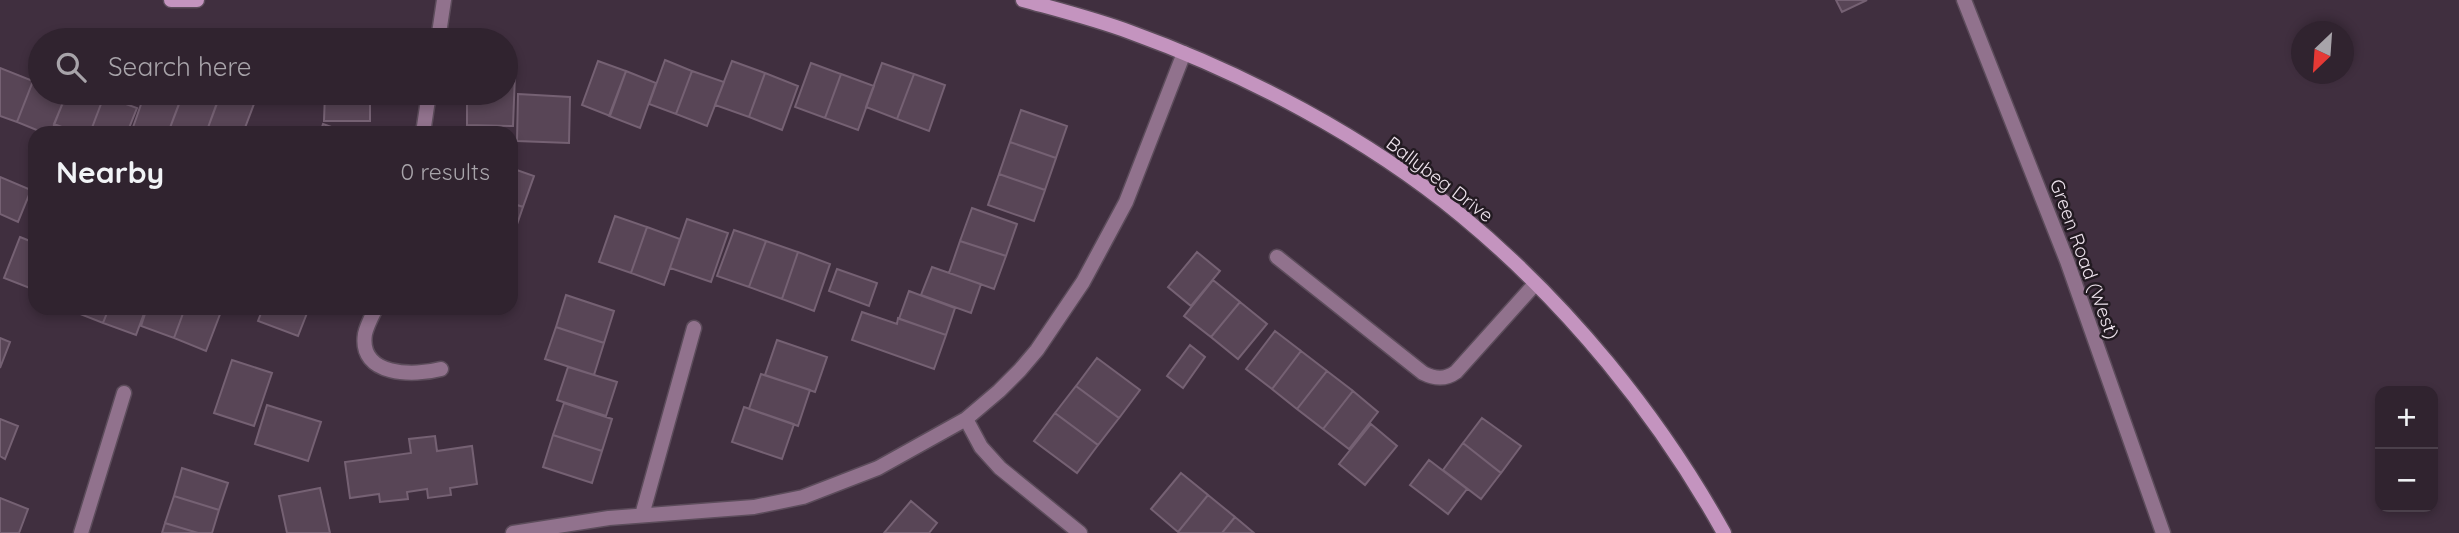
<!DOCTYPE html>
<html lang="en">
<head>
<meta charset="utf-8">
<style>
  :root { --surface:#30232f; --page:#3c2f3b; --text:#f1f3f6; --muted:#a8a4aa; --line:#4b404b }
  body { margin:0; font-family:Quicksand,sans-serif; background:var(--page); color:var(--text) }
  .controls { position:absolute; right:21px; bottom:21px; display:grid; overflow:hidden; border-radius:14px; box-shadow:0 4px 10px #0003 }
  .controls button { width:63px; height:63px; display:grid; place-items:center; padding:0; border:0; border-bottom:2px solid var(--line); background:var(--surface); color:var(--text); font:35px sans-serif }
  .compass { position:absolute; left:2291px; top:21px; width:63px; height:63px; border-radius:50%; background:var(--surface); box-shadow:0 4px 10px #0003; rotate:205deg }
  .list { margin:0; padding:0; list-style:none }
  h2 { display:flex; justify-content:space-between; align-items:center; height:91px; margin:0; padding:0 28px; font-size:30px }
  h2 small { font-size:23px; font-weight:400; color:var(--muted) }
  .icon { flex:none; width:38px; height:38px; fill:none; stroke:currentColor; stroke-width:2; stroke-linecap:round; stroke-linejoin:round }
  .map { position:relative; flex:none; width:2459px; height:533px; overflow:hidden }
  .search { position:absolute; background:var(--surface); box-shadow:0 4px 10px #0003; left:28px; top:28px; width:490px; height:77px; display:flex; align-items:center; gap:18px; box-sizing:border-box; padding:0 24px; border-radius:38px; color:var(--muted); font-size:26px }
  .panel { position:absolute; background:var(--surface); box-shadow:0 4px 10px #0003; left:28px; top:126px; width:490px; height:189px; border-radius:21px }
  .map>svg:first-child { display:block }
  .building { fill:#584556; stroke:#756173; stroke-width:2 }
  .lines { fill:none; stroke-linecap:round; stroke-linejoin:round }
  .street-casing { stroke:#5c4c5b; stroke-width:17 }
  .secondary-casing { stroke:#5c4c5b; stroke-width:17 }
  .street { stroke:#91728d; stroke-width:14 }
  .secondary { stroke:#c494bf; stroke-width:14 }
  .labels { text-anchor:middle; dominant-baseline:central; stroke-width:5; stroke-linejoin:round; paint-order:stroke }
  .street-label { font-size:19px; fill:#eee3ed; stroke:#221a21 }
</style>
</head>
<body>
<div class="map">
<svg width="2459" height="533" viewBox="0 0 2459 533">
  <rect width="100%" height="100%" fill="#402f3f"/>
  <path class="building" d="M1836,0H1867L1842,12Z
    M665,60L692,71L676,114L649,104Z
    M598,61L626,71L610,116L582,105Z
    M732,61L765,73L749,117L715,105Z
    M811,63L841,74L825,118L795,107Z
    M882,63L914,74L897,119L866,107Z
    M0,68L33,81L17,122L0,116Z
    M626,71L656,83L640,128L609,116Z
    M692,71L724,82L707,126L676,114Z
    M765,73L798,86L782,130L749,117Z
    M506,74H515L513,126L467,125V93H506Z
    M841,74L874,86L858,130L825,118Z
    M914,74L945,85L929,131L897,119Z
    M33,81L40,84V93L66,94L51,133H44L17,122Z
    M67,93H96L104,96L90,133H77L54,124Z
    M145,93H163L181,99L168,133H131Z
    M183,93H209L219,97L206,133H168Z
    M221,93H247L257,96L243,133H206Z
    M325,93H370V121H324Z
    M518,94L570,97L569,143L517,141Z
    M104,96L137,108L127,133H90Z
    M1021,110L1067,126L1056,158L1010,142Z
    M323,124L348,133H320Z
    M1010,142L1056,158L1045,190L999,174Z
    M511,168L534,176L523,207L511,203Z
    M999,174L1045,190L1034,221L988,205Z
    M0,177L31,190L18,222L0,214Z
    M511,203L523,207L512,239L511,238Z
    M972,208L1017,224L1006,256L960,241Z
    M615,216L647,227L631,273L599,262Z
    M687,219L728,233L711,282L670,268Z
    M647,227L680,239L664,285L631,273Z
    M734,230L766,241L749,287L717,276Z
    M20,237L35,243V290L4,278Z
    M766,241L798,252L782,299L749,287Z
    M960,241L1006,256L994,289L949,273Z
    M798,252L830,264L814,311L782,299Z
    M1197,252L1220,271L1191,306L1168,287Z
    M932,267L981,284L971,313L921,295Z
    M837,269L877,283L869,306L829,291Z
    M1213,280L1240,302L1211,337L1184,316Z
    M909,291L955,308L946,335L899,319Z
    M566,295L614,311L604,343L556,327Z
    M1240,302L1267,324L1238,359L1211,337Z
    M71,308H109L103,323L70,310Z
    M109,308H146L136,335L103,323Z
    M147,308H185L174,338L141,326Z
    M185,308L222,309L206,351L174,338Z
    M263,308H309L298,336L258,321Z
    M862,312L897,324L898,318L946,335L934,369L852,340Z
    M556,327L604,343L594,375L545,359Z
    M1275,331L1301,351L1272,389L1246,369Z
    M0,338L10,342L0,368Z
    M777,340L827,357L815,392L765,375Z
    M1190,345L1205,357L1183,388L1167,376Z
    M1301,351L1327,371L1297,409L1272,389Z
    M1097,358L1140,390L1119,418L1076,386Z
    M232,360L272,373L254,426L214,413Z
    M568,367L617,382L606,416L557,400Z
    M1327,371L1353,391L1323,429L1297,409Z
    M761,374L810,390L798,426L749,409Z
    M1076,386L1119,418L1098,445L1055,413Z
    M1353,391L1378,412L1349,449L1323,429Z
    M564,403L612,419L602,451L553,435Z
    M267,405L321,422L308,461L255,444Z
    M744,407L794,424L782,459L732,442Z
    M1055,413L1098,445L1077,473L1034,441Z
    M1482,418L1521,446L1501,473L1463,443Z
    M0,419L18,426L5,459L0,456Z
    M1371,424L1397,446L1365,485L1339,464Z
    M553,435L602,451L592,483L543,467Z
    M435,436L437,451L472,446L477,484L450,488L451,495L428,498L427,489L407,492L408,499L380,502L379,494L350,498L345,462L411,453L409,439Z
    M1463,443L1501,473L1481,499L1443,470Z
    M1429,460L1467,489L1448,514L1410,485Z
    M182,468L228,483L219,510L174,496Z
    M1181,473L1208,495L1178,532L1151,509Z
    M320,488L330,533H287L279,496Z
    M1208,495L1235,517L1222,533H1179L1178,532Z
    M174,496L219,510L212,533H198L165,523Z
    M0,498L28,509L19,533H0Z
    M911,501L937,523L929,533H884Z
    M1235,517L1254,533H1222Z
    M165,523L198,533H162Z"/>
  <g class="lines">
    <defs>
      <path id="street" d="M1964,0L2067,261L2163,533
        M438,40L444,0
        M423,133L429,93
        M1277,257L1423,373C1435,379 1445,380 1456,372L1535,284
        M376,308C372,316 367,325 365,334C358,377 415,376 441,369
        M966,419L981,447L1000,468L1080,533
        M642,515L694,328
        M81,533L124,393
        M513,533L609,518L754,507L803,497L878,468L966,419L999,391L1020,370L1037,350L1083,282L1126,202L1184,53"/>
      <path id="secondary" d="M171,0H197
        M1023,0C1059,10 1095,19 1130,32C1246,74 1366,137 1462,216C1567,303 1658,414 1724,533"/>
    </defs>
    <use href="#street" class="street-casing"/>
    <use href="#secondary" class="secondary-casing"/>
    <use href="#street" class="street"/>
    <use href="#secondary" class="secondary"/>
  </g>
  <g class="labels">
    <g class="street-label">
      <text transform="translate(1440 179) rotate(37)">Ballybeg Drive</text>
      <text transform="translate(2085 259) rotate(70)">Green Road (West)</text>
    </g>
  </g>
</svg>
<div class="controls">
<button>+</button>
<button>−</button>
</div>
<svg class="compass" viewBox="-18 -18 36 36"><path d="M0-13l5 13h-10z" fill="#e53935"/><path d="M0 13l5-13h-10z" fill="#a8a4aa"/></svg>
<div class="search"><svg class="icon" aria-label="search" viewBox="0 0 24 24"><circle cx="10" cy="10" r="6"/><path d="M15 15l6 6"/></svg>Search here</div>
<section class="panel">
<h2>Nearby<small>0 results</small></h2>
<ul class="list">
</ul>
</section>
</div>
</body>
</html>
